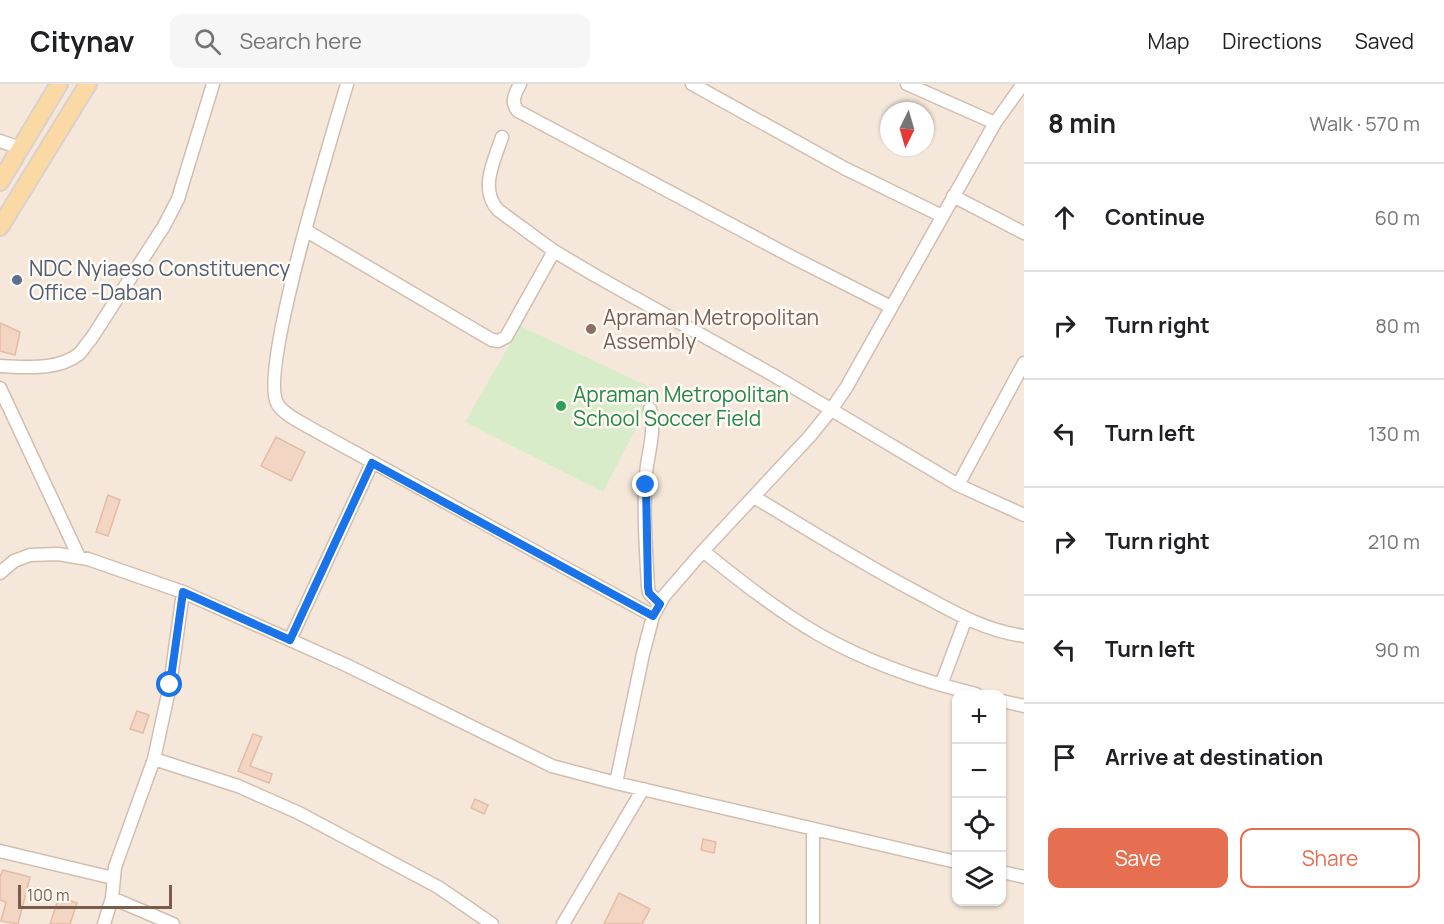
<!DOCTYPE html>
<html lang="en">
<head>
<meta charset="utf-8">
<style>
  :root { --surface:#fff; --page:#f6f6f6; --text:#202124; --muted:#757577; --line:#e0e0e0; --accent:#e76f51 }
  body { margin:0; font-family:Manrope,sans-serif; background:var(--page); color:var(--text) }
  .controls { position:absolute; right:18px; bottom:18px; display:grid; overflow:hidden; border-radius:12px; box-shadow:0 2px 4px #0004 }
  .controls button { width:54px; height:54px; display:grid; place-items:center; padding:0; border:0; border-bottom:2px solid var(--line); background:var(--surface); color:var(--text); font:30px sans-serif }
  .compass { position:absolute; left:880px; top:18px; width:54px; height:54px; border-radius:50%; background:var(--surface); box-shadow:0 2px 4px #0004; rotate:185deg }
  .scale { position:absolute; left:18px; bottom:15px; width:154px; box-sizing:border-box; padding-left:6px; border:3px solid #7a5c4d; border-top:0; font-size:16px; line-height:21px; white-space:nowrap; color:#7a5c4d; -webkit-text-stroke:4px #fffaf3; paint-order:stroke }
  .stop { position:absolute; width:18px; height:18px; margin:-14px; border:4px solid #1a73e8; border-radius:50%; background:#fff }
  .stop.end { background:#1a73e8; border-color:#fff; box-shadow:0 2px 6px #0008 }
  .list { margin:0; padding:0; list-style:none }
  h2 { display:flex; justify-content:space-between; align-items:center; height:78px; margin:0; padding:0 24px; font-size:26px }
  h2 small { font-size:20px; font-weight:400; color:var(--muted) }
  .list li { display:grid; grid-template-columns:39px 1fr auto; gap:18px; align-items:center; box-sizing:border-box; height:108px; padding:0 24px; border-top:2px solid var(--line) }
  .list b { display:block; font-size:22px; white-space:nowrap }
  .list em { font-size:20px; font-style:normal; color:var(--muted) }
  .actions { display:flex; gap:12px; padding:18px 24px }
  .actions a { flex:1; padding:14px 0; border:2px solid var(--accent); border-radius:12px; text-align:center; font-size:21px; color:var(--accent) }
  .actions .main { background:var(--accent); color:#fff }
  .icon { flex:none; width:33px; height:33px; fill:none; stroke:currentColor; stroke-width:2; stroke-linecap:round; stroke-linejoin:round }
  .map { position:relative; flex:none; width:1024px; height:840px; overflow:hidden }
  header { display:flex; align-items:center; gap:36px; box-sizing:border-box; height:84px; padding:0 30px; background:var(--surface); border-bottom:2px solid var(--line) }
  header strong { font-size:28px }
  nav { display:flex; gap:33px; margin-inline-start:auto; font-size:21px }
  .search { width:420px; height:54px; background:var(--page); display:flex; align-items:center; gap:15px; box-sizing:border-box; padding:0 21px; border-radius:12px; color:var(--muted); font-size:22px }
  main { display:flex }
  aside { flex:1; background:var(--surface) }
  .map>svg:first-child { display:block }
  .residential { fill:#f5e8da; fill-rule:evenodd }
  .green { fill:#d8ecc9 }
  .building { fill:#f3d5c3; stroke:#e6bba3; stroke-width:1.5 }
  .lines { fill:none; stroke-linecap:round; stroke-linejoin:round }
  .minor-casing { stroke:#d1beb0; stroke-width:15 }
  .major-casing { stroke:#dad1cd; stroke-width:20 }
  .minor { stroke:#fff; stroke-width:12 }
  .major { stroke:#fbd9a5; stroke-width:16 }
  .route { stroke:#1a73e8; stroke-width:8 }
  .service-dot { fill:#5c6f8a; stroke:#fffaf3; stroke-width:2 }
  .education-dot { fill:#8d6e63; stroke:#fffaf3; stroke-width:2 }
  .leisure-dot { fill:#2e9e5b; stroke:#fffaf3; stroke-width:2 }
  .labels { text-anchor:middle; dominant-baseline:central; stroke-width:5; stroke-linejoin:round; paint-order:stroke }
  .service-label { font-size:21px; fill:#4e5e75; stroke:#fffaf3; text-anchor:start }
  .education-label { font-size:21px; fill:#785e54; stroke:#fffaf3; text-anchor:start }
  .leisure-label { font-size:21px; fill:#27864d; stroke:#fffaf3; text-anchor:start }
</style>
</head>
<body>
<header>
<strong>Citynav</strong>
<div class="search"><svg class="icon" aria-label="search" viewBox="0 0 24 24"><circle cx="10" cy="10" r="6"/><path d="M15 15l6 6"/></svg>Search here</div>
<nav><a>Map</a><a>Directions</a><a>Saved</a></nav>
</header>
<main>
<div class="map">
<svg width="1024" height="840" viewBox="0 0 1024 840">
  <rect width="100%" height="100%" fill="#fdf6ec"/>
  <path class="residential" d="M0,0H1024V840H0ZM889,27H925V63H889ZM956,610H1002V818H956Z"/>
  <path class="green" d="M520,242L656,306L603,408L465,338Z"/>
  <path class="building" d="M0,239L20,248L15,271L0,267Z
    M276,353L305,368L291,397L261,382Z
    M108,411L120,416L108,452L96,448Z
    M137,627L149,631L143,649L130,645Z
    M253,650L262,653L250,682L272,690L269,699L238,687Z
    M475,715L488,721L484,730L471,724Z
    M703,755L716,758L714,769L701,766Z
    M3,786L30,793L18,840L1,837L6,818L0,816V793Z
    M619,809L650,825L642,840H604Z
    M59,813L77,819L70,840H50Z"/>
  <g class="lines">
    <defs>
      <path id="minor" d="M347,0C333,49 259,285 277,319C283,331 303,339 314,346L653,532
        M520,0C515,10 510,18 518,27L792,173L891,223
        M692,0L844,84L942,132
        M907,0L995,39
        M502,53C494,77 479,105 498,126L554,167L596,192L773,291L958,401L1024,431
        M0,57L20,64
        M953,112L1024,149
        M305,146L492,256L498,257L506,253L554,167
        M0,282C26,283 57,287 79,270C83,266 87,259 91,255L164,142L178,115L213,0
        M0,304L79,473
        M650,325C656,348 648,367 646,390C643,427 646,466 648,503L649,509L660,520
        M958,401L1024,279
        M754,413C809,446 864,481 922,511C955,529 986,547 1024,552
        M703,467C740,497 777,526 818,550C867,578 922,597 976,610
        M0,489L14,477L30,471L58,470L88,475L183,508L346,581L552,682L616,699L956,778
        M290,556L372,379
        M941,601L966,534
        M1002,617L1024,622
        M154,675L238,702L299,729L438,803L492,840
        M616,699L643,570L653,532L664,512L703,467L810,352L831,326L846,304L995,39L1023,0
        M813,745V840
        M0,767L113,794
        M1002,788L1024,793
        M112,814L173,840
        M104,840L112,814L115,783L154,675L170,601L183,508
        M563,840L643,705"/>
      <path id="major" d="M0,98L59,0
        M0,143L88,0"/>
    </defs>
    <use href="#minor" class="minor-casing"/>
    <use href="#major" class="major-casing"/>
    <use href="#minor" class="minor"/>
    <use href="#major" class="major"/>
  </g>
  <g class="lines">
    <path class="route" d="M170,601L183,508L290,556L372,379L653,532L660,520L649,509L648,503L646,401"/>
  </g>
  <circle class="service-dot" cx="17" cy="196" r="6"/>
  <circle class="education-dot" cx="591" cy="245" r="6"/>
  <circle class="leisure-dot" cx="561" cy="322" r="6"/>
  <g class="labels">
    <g class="service-label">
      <text x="29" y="184">NDC Nyiaeso Constituency<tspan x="29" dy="24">Office -Daban</tspan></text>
    </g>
    <g class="education-label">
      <text x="603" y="233">Apraman Metropolitan<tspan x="603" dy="24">Assembly</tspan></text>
    </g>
    <g class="leisure-label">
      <text x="573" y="310">Apraman Metropolitan<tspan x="573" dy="24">School Soccer Field</tspan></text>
    </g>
  </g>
</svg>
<div class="controls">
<button>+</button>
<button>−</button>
<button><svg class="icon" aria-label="locate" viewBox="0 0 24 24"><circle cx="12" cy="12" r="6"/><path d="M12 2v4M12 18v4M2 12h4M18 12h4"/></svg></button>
<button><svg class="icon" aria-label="layers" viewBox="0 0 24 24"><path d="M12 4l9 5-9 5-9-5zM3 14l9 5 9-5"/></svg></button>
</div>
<svg class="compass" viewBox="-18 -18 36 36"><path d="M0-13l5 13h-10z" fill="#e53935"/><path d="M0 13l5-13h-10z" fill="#757577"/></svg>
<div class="scale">100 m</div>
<div class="stop" style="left:170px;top:601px"></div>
<div class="stop end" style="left:646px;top:401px"></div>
</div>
<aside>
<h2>8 min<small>Walk · 570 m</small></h2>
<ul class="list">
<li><svg class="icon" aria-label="ahead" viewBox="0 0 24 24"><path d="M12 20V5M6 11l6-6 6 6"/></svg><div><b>Continue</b></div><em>60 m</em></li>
<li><svg class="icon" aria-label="right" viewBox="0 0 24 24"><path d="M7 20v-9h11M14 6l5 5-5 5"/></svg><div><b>Turn right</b></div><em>80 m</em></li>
<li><svg class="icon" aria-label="left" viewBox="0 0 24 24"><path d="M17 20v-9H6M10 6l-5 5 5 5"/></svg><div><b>Turn left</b></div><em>130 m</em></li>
<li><svg class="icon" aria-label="right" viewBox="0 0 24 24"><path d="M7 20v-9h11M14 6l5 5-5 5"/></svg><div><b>Turn right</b></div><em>210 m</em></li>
<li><svg class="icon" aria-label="left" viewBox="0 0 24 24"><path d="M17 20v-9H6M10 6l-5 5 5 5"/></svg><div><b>Turn left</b></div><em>90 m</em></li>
<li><svg class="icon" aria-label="arrive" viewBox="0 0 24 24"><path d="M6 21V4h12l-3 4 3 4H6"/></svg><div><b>Arrive at destination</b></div></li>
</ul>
<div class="actions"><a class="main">Save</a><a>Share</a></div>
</aside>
</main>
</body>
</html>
